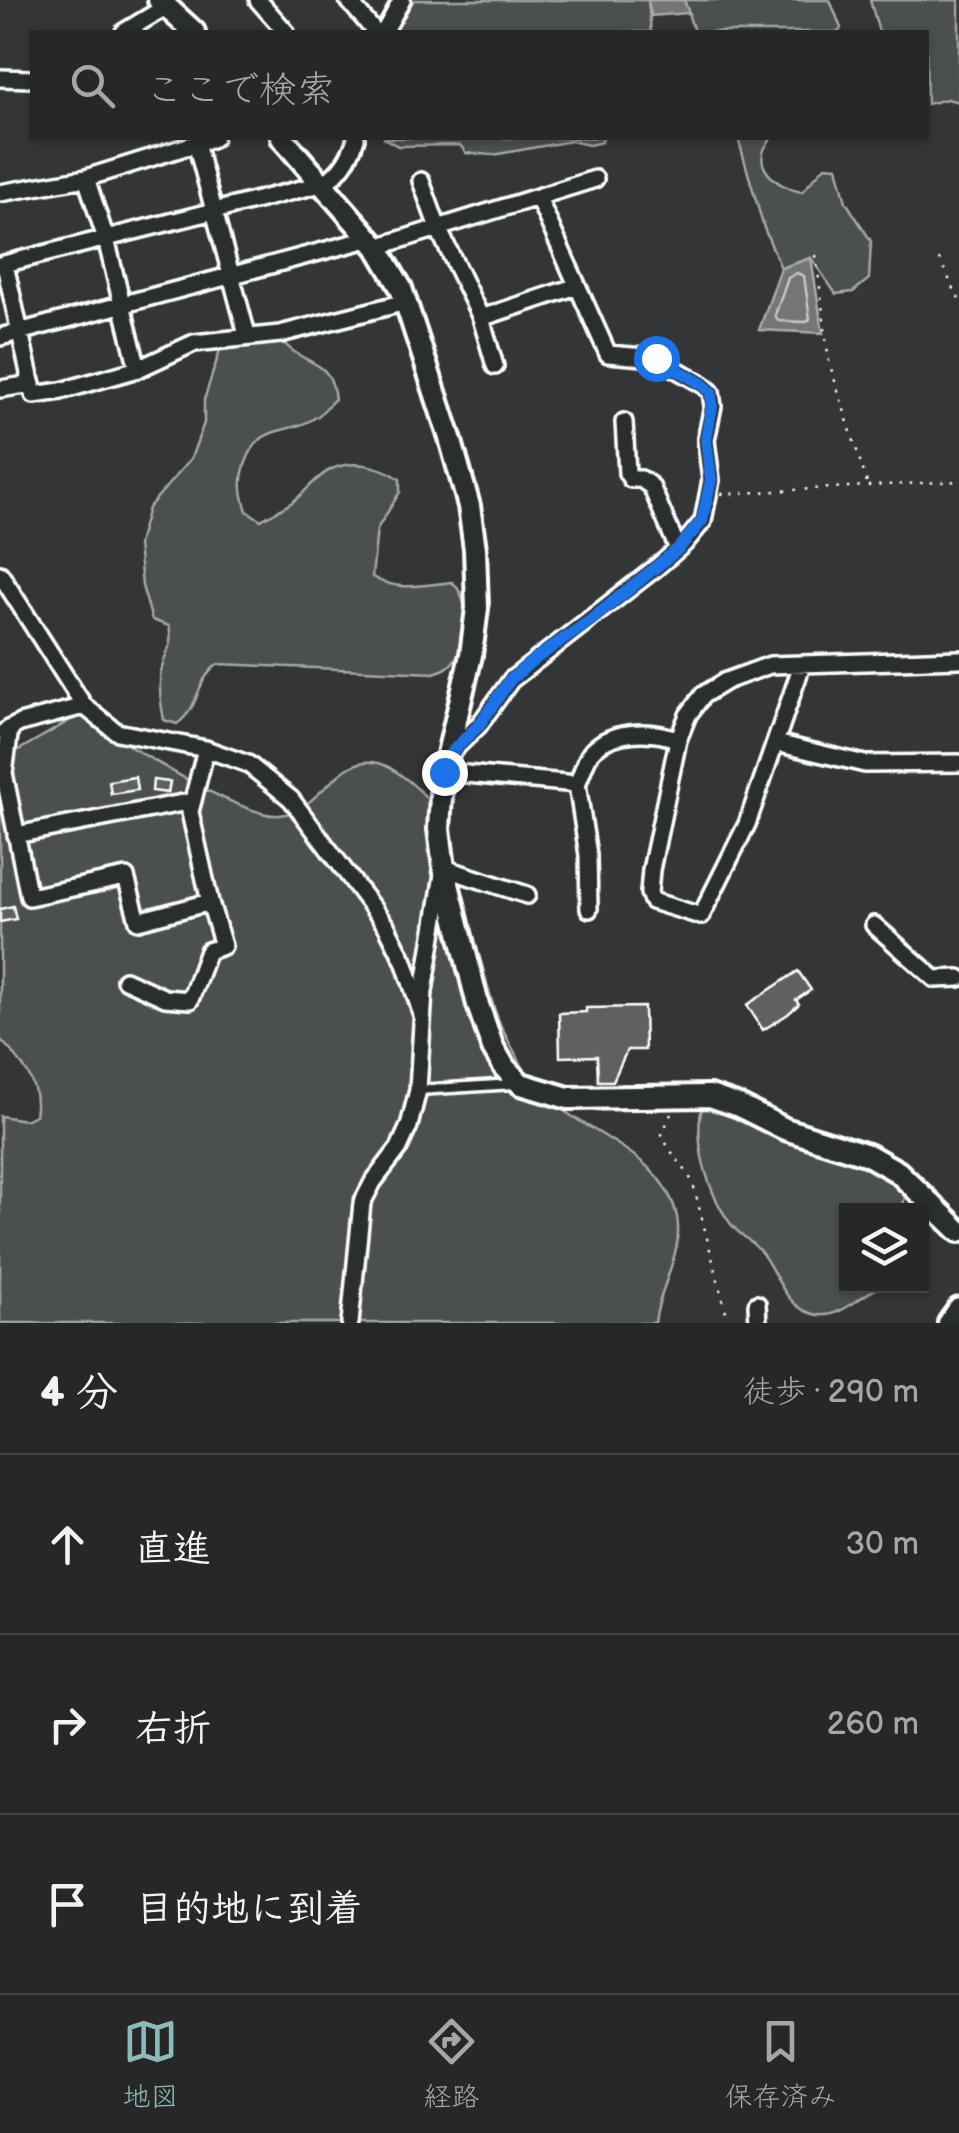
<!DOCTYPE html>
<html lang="ja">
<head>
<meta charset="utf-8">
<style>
  :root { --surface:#262828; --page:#323434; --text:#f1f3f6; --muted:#a4a6a8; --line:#424445; --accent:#8bbbb9 }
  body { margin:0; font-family:"Balsamiq Sans","Klee One",sans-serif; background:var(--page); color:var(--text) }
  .controls { position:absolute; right:30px; bottom:30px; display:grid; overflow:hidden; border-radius:0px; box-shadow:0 2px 8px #0004 }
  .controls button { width:90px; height:90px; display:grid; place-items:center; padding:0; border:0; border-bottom:2px solid var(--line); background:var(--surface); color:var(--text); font:50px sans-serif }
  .stop { position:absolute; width:30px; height:30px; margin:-22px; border:8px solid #1a73e8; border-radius:50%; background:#fff }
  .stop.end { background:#1a73e8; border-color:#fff; box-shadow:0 2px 10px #0008 }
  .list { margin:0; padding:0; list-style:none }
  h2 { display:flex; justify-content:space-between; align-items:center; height:130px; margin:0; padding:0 40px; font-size:42px }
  h2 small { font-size:32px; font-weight:400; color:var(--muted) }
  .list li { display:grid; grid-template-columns:65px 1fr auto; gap:30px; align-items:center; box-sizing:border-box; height:180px; padding:0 40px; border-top:2px solid var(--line) }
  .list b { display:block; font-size:38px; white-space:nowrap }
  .list em { font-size:32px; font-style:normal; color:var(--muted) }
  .icon { flex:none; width:55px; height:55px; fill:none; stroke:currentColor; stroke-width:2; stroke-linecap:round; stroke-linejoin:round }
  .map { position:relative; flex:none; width:959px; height:1323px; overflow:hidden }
  .search { position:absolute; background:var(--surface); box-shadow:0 2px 8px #0004; left:30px; right:30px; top:30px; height:110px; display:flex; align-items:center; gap:25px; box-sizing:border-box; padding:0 35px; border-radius:0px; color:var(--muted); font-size:38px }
  .sheet { height:670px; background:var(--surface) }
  nav { display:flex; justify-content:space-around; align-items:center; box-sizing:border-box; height:140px; border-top:2px solid var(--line); background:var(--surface); font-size:28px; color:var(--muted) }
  nav a { display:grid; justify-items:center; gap:5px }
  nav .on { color:var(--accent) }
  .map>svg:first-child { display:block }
  .green { fill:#4c4f50; stroke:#a6a7a8; stroke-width:2.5 }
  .water { fill:#737576; stroke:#abacad; stroke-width:2.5 }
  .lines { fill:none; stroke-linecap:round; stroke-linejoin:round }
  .shore { stroke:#c7c8c8; stroke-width:2.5 }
  .building { fill:#5f6162; stroke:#fff; stroke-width:2.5 }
  .lane-casing { stroke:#fff; stroke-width:15 }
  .street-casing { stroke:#fff; stroke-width:22 }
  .secondary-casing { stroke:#fff; stroke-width:28 }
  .path { stroke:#fff; stroke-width:2.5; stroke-dasharray:2.5 8; stroke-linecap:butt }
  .lane { stroke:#2a2d2e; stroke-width:8 }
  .street { stroke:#2a2d2e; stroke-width:15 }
  .secondary { stroke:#2a2d2e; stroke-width:20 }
  .route { stroke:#1a73e8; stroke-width:12 }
</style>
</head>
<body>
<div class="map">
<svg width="959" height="1323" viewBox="0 0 959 1323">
  <rect width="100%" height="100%" fill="#333536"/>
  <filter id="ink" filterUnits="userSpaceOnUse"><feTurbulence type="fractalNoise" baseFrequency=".01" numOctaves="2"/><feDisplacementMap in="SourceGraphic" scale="20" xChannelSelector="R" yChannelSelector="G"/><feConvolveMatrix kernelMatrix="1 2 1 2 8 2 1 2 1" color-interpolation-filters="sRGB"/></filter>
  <g filter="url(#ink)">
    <path class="green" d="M414,0H648L651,32H393Z
      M684,0H830L841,28L839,32H694Z
      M870,0H959V102L947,99L927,104L926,32H879Z
      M383,138H603L602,142L589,145L571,141L493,155L466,153L460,145L398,146Z
      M738,138H772C747,164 776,187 802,192L825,166L837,167L846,202L871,241L869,279L853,292L836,294L811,258L781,268L764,228Z
      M284,343C307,368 331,357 335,399C329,404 324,411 318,416C286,438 261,419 245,465C239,482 242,495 247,511L261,520C272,513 285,508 295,500C307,490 318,475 332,469C353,459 382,466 400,479V492L377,529L372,577C399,592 423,585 452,582C472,599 470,648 449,666C445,670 439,671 434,673L218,664C192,685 203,704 177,724L164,720C161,705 158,687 161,672C164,654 174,646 169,626L152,620L142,586L138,544L148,508L191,458L204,423V400L220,350L236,344Z
      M76,717C102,717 113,736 134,749C174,772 218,800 262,813C320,831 336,735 392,769C411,781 441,807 447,830C452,849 446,871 451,890C455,907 467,922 473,938C486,970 490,1008 507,1038C517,1056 529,1082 544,1095C586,1134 653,1149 674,1206C689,1247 659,1284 655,1323H0V1116L25,1120L35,1115C41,1083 21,1061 0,1039V761Z
      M703,1104C729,1108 750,1127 775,1137C809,1150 850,1152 882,1171C890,1176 898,1185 906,1192L902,1210H846V1286H883C860,1293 839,1322 813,1314C782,1305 777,1270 759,1250C750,1240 738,1234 730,1223C708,1193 692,1141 703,1104Z"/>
    <path class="water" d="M648,0H684L689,13L651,16Z
      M811,258L823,333L759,330L781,268Z"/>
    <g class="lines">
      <path class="shore" d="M797,273L804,276L810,319L806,322L778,321L775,315L788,278Z"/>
    </g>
    <path class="building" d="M135,777L137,790L111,794L109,781Z
      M153,780L170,782L168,793L152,791Z
      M13,906L16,919L0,922V909Z
      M798,971L811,990L796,1000L799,1004L788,1014L763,1030L747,1005Z
      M644,1007L645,1050H627L613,1081H598L597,1056L560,1057L559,1013L586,1012V1008Z"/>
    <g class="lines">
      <defs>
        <path id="lane" d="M418,1090L514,1084"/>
        <path id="street" d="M258,0L286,32
          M348,0L375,32
          M124,32L167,6
          M384,32L402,0
          M0,78L32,79
          M196,143L247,335
          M86,178L106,239L138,369
          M421,181L438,228L481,318L577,286
          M0,193L86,178L214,138
          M377,247L595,179
          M0,265L321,184C339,176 351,156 356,138
          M5,265L34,395L61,391L138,369L194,343L280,334L406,302
          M481,318L495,366
          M0,337L368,239
          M0,389L32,384
          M624,422L627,473L631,479H641L651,486L678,549
          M0,574L84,706L117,732L206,749L248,764L291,799L387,927L404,961L422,1015
          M802,665L747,824L701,916L652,901L649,893L651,870L678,740L688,715L703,695L726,681L770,665L959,659
          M10,728L4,773L29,897L126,877L138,921L210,902L190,812L206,749
          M4,732L20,723L84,706
          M776,743L865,764L959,763
          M447,756L479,725L511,680L657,567L684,544L703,521L711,480L706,440L713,406L711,392L702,384L656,358L608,354L538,198
          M444,772L577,784L588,855L589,909
          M577,784C582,774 586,756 594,749C615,729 655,730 678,740
          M16,835L193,801
          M874,925L935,979L959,978
          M125,980L165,998L190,1000L208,951L223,946L210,902
          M757,1304L758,1323
          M350,1323L362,1203L373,1182L399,1148L409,1126L418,1090L424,991L444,868L527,895"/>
        <path id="secondary" d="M159,0L194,32
          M282,138L377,247L401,288L450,438L469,506L475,549L477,608L471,655L442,780L439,829L444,868L478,1005L493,1048L505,1068L521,1084L568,1098L710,1096L739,1106L785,1129L868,1155L898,1172L959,1231
          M949,1323L959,1309"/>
      </defs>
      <use href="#lane" class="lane-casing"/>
      <use href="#street" class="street-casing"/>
      <use href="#secondary" class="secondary-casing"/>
      <path class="path" d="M816,255L829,362L868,486
        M939,259L959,299
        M721,494L959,481
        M671,1114L662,1134C669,1154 685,1165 693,1184L729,1323"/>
      <use href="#lane" class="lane"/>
      <use href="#street" class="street"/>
      <use href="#secondary" class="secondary"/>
    </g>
  </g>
  <g class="lines" filter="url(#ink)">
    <path class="route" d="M444,772L448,756L479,725L510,680L532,661L590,621L678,549L702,521L711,480L706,440L712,406L711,392L702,384L656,358"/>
  </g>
</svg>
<div class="controls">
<button><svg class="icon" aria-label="layers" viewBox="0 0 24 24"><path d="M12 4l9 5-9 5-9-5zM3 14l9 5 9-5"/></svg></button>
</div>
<div class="stop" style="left:656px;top:358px"></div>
<div class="stop end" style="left:444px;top:772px"></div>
<div class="search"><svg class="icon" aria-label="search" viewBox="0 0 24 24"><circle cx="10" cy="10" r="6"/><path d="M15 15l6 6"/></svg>ここで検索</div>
</div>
<section class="sheet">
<h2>4 分<small>徒歩 · 290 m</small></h2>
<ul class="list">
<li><svg class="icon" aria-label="ahead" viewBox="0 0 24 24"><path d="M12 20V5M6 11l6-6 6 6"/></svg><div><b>直進</b></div><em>30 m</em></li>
<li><svg class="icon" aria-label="right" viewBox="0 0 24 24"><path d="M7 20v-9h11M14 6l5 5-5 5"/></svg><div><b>右折</b></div><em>260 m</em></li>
<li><svg class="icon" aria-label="arrive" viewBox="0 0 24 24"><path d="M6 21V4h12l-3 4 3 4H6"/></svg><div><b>目的地に到着</b></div></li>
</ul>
</section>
<nav>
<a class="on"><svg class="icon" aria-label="map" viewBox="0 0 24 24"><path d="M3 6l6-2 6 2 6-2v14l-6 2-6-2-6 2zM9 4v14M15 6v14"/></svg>地図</a>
<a><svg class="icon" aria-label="directions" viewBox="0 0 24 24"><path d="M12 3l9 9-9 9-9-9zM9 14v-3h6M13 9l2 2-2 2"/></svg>経路</a>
<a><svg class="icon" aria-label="saved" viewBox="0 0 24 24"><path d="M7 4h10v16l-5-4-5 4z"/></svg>保存済み</a>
</nav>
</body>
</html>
